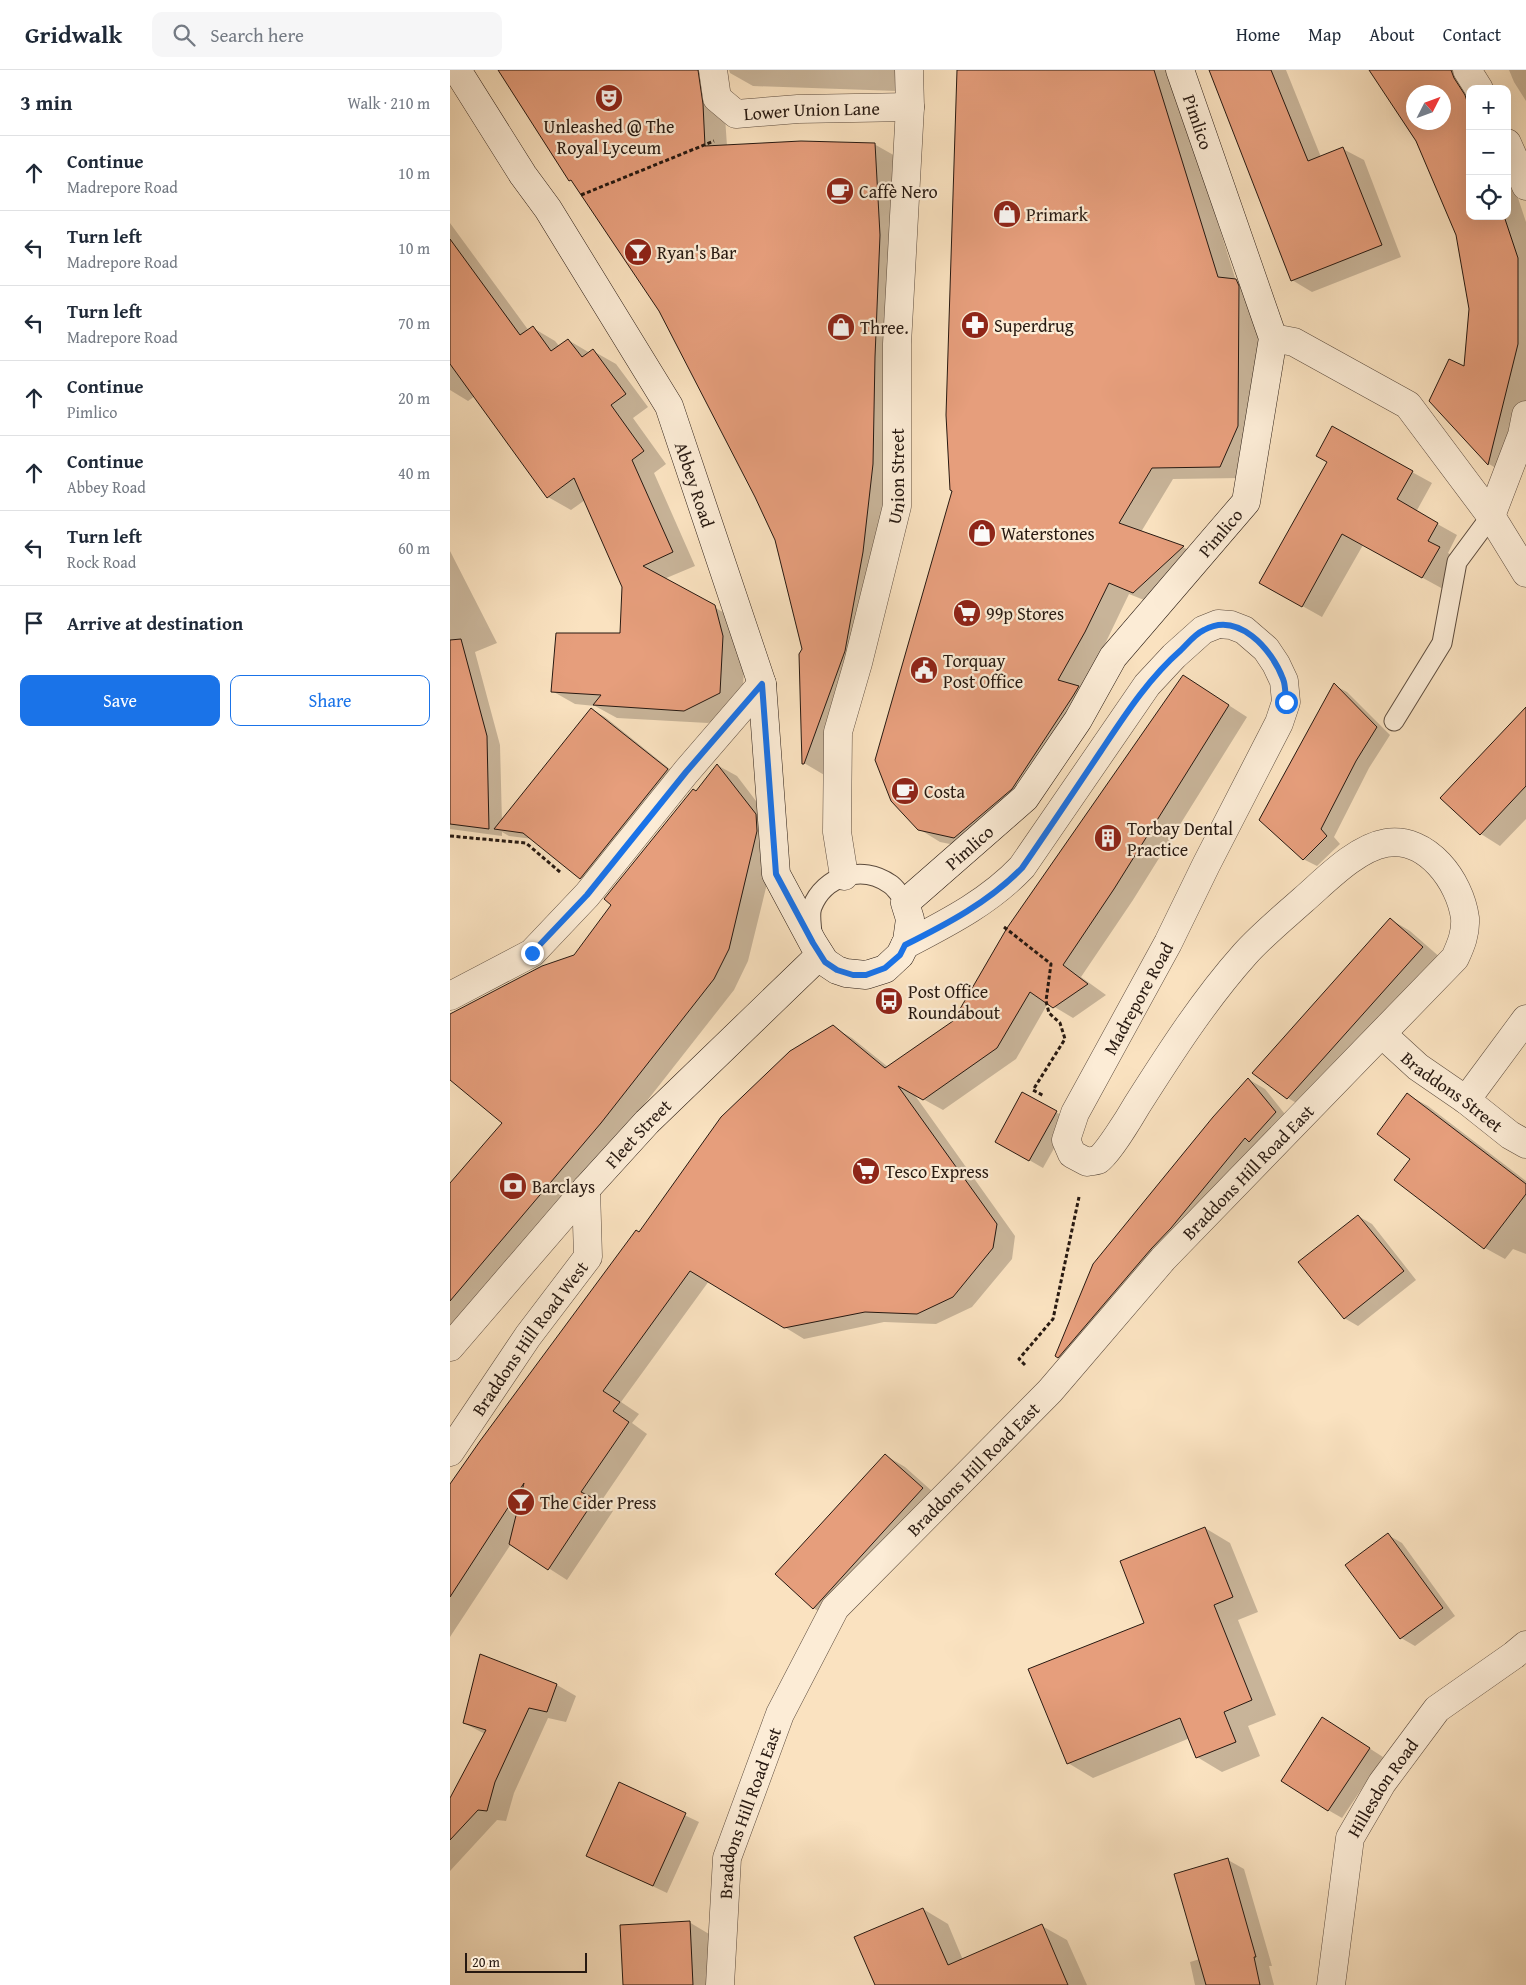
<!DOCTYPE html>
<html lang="en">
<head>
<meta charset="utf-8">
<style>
  :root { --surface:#fff; --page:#f6f6f7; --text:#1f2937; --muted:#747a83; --line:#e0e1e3; --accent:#1a73e8 }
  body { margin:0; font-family:"Gentium Book Plus",serif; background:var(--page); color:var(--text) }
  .controls { position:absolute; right:15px; top:15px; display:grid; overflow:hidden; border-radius:10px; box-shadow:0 5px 20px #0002 }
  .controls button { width:45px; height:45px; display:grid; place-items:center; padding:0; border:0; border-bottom:1px solid var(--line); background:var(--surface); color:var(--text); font:25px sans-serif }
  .compass { position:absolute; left:956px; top:15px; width:45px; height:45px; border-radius:50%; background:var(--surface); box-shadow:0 5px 20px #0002; rotate:48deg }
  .scale { position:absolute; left:15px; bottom:12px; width:122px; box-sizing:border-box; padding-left:5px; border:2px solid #271911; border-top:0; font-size:14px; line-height:18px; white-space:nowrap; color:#271911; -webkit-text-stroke:4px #fcecd6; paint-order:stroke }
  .stop { position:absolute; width:15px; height:15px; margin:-11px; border:4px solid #1a73e8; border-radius:50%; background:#fff }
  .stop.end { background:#1a73e8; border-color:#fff; box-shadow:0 1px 5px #0008 }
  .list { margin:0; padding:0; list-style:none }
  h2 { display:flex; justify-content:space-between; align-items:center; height:65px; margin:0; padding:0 20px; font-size:21px }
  h2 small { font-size:16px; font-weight:400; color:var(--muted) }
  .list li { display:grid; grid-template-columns:32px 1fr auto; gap:15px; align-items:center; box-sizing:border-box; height:75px; padding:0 20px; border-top:1px solid var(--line) }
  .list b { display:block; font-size:19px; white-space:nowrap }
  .list p { margin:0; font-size:16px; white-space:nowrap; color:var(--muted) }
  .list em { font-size:16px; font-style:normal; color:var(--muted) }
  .actions { display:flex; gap:10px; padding:15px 20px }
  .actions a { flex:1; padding:11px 0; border:1px solid var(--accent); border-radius:10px; text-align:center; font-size:18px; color:var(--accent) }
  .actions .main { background:var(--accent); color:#fff }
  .icon { flex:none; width:28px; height:28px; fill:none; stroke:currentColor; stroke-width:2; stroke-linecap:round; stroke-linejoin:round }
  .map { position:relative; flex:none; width:1076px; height:1915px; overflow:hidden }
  header { display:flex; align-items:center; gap:30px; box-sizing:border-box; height:70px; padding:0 25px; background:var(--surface); border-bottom:1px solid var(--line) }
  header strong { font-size:24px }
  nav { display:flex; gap:28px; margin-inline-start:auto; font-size:18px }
  .search { width:350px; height:45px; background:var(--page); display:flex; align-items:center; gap:12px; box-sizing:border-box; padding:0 18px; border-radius:10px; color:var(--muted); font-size:19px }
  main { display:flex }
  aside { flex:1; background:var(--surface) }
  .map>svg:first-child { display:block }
  .shadow { fill:#0003; fill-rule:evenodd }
  .building { fill:#e69e7c; stroke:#271911; fill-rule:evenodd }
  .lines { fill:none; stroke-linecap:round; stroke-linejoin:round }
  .lane-casing { stroke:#5c4b3d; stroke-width:21 }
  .street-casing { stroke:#5c4b3d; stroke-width:29 }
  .secondary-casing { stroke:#271911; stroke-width:29 }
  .path { stroke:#271911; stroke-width:3; stroke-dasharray:4 2.5; stroke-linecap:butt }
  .lane { stroke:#fcecd6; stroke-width:19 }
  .street { stroke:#fcecd6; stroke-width:28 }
  .secondary { stroke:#fcecd6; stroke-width:28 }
  .route { stroke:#1a73e8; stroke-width:6 }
  .labels { text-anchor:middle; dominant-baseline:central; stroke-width:4.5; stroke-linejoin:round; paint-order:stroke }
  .street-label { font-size:18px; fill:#271911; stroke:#fcecd6 }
  .poi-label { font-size:18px; fill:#271911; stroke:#fcecd6; text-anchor:start }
</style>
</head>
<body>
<header>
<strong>Gridwalk</strong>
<div class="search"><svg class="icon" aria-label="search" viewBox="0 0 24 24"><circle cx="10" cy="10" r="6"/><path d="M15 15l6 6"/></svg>Search here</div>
<nav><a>Home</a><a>Map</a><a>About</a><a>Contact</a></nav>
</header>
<main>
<aside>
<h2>3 min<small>Walk · 210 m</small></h2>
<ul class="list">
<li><svg class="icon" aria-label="ahead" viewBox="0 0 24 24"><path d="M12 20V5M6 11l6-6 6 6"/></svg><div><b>Continue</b><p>Madrepore Road</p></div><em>10 m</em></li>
<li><svg class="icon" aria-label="left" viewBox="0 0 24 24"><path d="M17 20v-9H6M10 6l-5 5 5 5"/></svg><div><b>Turn left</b><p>Madrepore Road</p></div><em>10 m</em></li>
<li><svg class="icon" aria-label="left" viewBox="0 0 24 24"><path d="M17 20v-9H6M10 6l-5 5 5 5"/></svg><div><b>Turn left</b><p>Madrepore Road</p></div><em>70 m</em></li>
<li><svg class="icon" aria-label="ahead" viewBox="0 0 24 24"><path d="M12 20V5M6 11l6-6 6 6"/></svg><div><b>Continue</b><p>Pimlico</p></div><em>20 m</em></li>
<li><svg class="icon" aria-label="ahead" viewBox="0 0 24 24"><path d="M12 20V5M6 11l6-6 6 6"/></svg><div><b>Continue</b><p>Abbey Road</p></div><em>40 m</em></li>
<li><svg class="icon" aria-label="left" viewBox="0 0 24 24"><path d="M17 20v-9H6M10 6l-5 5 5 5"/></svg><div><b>Turn left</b><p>Rock Road</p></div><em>60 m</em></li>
<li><svg class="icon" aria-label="arrive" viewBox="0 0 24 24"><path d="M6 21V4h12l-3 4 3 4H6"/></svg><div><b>Arrive at destination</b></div></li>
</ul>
<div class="actions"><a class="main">Save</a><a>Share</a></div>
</aside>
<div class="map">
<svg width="1076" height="1915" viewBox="0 0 1076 1915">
  <rect width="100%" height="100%" fill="#fae2c0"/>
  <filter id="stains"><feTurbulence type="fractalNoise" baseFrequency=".004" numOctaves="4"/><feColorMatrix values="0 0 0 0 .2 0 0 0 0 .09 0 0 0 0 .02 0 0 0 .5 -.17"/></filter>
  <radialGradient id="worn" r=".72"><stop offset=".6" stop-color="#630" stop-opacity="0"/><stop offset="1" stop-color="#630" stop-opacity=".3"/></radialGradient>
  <path class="shadow" d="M49,0H277L275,47L277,76L424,74L447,87L445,407L376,706L354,693V579L326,469L306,426L210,241L124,112L120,110Z
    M279,0H448L447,21L303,16L280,3Z
    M509,0H720L786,211L806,222L809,229L808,368L791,408L723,409L691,462L733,477L753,489L704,534L679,524L655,574L630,618L648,629L525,779L490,772L469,759L504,421Z
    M760,0H836L871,87L893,79L914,90L951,187L862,222L842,210Z
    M920,0H1003L1020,25V146H1057V95L1076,152V357L1063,408L1039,394L980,331L1015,298L1020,239L1007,164L967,70ZM964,22H994V52H964Z
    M1059,0H1076V31L1064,12Z
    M0,153L79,261L83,258L105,271L110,277L118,270L140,283L143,281L166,294L198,337L183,348L216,394L204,403L245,496L214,509L287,550L295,580L292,636L258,653L167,648L145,636L125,634L102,621L171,564L173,517L135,430L121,440L98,427L25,326L18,331L0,320Z
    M962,402L982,413L966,442L1007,465L998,483L1009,489L993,519L913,475L872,547L811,513Z
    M0,481L47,573L25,582L50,675L52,752L141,639L155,647L231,708L144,816L131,808L83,769L59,766L52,762V766L0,759Z
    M884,615L897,622L940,665L919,698L884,767L890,774L867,796L853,789Z
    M752,618L797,647L683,830L631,907L656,925L623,948L598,933L566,989L493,1040L464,1024L565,1166L562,1189L522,1237L486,1254L434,1252L354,1269L259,1211L171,1332L189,1344L182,1353L197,1364L150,1433L163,1441L117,1510L61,1474L0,1567V1418L190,1163L383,957L402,968L438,997L504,951Z
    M1076,639V749L1050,776L1031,764Z
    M267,695L287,706L325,756L327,773L298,891L284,920L171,1064L0,1266V1115L54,1052L0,1008V945L125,886Z
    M940,849L960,861L992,889L858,1040L838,1028L804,1002Z
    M798,1009L815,1019L842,1053L625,1297L607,1286Z
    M573,1024L620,1050L593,1098L546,1071Z
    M958,1025L978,1036L1076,1111V1184L1063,1179L1055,1189L1035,1178L946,1110L962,1088Z
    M908,1146L922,1154L966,1210L908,1256L894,1248Z
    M435,1385L455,1397L492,1430L383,1549L363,1538Z
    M755,1458L780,1473L808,1542L788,1550L826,1645L798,1656L810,1686L772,1702L747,1687L740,1668L643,1708L618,1693L696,1553Z
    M938,1465L952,1473L1005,1546L965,1576L951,1568Z
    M31,1586L107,1615L126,1626L116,1652L98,1648L64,1723L56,1751L47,1750L0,1801V1731L35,1664L14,1653Z
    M886,1657L933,1687L892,1748L878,1740Z
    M169,1714L249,1752L217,1823L137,1785Z
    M778,1790L794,1799L822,1896H819L824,1915H745L740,1892L750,1889Z
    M473,1839L498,1854L513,1890L592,1856L617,1870L637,1915H426Z
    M239,1852L259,1864L262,1915H174Z"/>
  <path class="building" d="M48,0H248L253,34L255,76L351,71L425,73L430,165L425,287L423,394L413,482L395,581L354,694H352L349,584L352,579L325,470L305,427L209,241L121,110L119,111Z
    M507,0H704L768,207L786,209L789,216L788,356L770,397L702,398L669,453L734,476L683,523L659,513L635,562L608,610L629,616L623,626L562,719L504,768L468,760L441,731L425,690L502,421L500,420L496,345Z
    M759,0H821L858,91L893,77L932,175L841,211Z
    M919,0H1001L1004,8L1015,25L1020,41V146H1054L1068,188V274L1038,395L979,331L999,289L1014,296L1019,239L1006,165L966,71ZM964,22H994V52H964Z
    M0,169L70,265L83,256L101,281L118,269L132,287L143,279L176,324L161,335L194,381L182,390L223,482L193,496L265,535L273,566L270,623L234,641L143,635L151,625L101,622L106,563H170L172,517L124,408L97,428L0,294Z
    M882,356L963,401L947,429L988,453L978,471L990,477L972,508L892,464L852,537L809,513L877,392L866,386Z
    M11,569L37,666L39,759L0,754V570Z
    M733,605L779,635L664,819L613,895L638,914L603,938L580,922L547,978L473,1030L448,1016L547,1154L543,1178L503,1227L467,1244L415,1242L334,1258L240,1201L153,1321L170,1332L163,1341L179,1352L131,1422L145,1429L98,1500L59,1474L74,1413L0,1527V1414L30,1371L186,1160L189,1162L271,1047L340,981L383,955L435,998L503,951L557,858Z
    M884,613L927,657L906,691L871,759L877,766L853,790L809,750Z
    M1076,637V716L1030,765L990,728Z
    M141,638L218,699L130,809L73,763L44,759Z
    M267,694L306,744L307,761L279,879L264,909L151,1053L0,1231V1113L52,1053L0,1010V944L92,896L124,885L161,835L154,829L243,719L246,721Z
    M940,848L973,877L837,1029L802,1003Z
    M798,1008L826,1042L799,1072L795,1068L721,1158L701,1179L608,1288L605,1286L643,1194L763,1047Z
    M572,1022L607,1041L579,1091L545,1072Z
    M957,1023L1076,1114V1124L1034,1179L944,1110L960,1089L927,1064Z
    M908,1145L954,1201L894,1249L848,1192Z
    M435,1384L473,1418L363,1539L325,1504Z
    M755,1457L783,1527L764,1535L802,1630L774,1642L786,1672L746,1688L730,1648L617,1694L578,1599L694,1553L670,1491Z
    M938,1463L993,1538L950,1569L895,1495Z
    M30,1584L107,1614L97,1642L79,1638L45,1712L37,1741L28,1740L0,1770V1728L36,1660L13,1653Z
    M872,1647L920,1678L878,1741L831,1711Z
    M169,1712L236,1743L203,1816L136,1786Z
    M778,1788L806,1887H804L810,1915H756L724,1804Z
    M473,1838L498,1895L592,1854L618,1915H425L404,1867Z
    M240,1851L243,1915H173L170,1855Z"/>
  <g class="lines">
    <defs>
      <path id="lane" d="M944,651L992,573L1007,492L1041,446
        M362,865C362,857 359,845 362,837C374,806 412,794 440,814C445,817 449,824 453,828"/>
      <g id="street">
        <path id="s1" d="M263,0L267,28L286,44L348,39L460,37"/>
        <path d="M1017,0L1029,19"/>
        <path d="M1057,73L1076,116"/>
        <path d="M823,268L844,272L958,335L1041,446L1076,503"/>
        <path d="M1041,446L1072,365L1076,345"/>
        <path id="s2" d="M394,806L387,762L388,662L408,593L447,436V274L460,37L459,0"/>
        <path d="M0,926L82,883L137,825L236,702L312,614"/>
        <path id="s3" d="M932,964L968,997L1016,1030L1060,1065L1076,1074"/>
        <path d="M1016,1030L1076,949"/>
        <path d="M0,1277L136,1119"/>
        <path id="s4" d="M0,1382L78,1266L138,1187L136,1119"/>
        <path id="s5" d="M270,1915L277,1788L330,1644L385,1538L600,1321L713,1189L1005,888C1011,875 1016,863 1015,848C1010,811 977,766 936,773C906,778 875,811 853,830C834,847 812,865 795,884C754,930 720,983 687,1035C680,1047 658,1083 648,1090C645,1091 640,1091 637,1092L622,1084L616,1070L625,1043L718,873L756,795L829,653L836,632L834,611L826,594L816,579L794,560L781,555L768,554L753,560L724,586L697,615L572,797C539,832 497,853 455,875"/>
        <path id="s6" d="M881,1915L900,1768L932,1713L987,1639L1064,1585L1076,1575"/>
      </g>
      <g id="secondary">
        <path id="s7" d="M7,0L73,105L98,139L219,336L312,614L326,804L363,873L375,892L387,900L396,903L416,905L435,899L450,885L457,871L460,849L455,833L575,728L628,650L663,587L796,432L823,268L730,0"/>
        <path id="s8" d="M136,1119L197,1052L370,885"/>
      </g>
    </defs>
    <use href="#lane" class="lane-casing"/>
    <use href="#street" class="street-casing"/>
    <use href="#secondary" class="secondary-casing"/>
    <path class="path" d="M131,125L264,71
      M0,766L76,773L110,802
      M554,857L601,894L596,931L599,943L610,953L615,969L583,1020L594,1026
      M575,1295L569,1289L603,1249L629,1127"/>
    <use href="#lane" class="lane"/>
    <use href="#street" class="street"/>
    <use href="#secondary" class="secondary"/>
  </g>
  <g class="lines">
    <path class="route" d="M82,883L137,825L236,702L312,614L326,804L363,873L375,892L387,900L403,905H416L435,898L450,885L455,875C497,854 539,832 572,798C599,759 625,720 651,681C675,645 698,609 731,580C738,573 745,564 754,560C788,541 822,579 833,609C836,616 835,625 836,632"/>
  </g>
  <defs>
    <symbol id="theatre-disc" viewBox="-11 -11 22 22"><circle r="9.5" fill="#8f2418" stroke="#fcecd6"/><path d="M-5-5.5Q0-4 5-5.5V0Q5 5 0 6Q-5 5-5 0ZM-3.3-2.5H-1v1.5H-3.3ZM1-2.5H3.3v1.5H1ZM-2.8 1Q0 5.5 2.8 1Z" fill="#fff"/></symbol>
    <symbol id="cafe-disc" viewBox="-11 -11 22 22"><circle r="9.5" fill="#8f2418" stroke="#fcecd6"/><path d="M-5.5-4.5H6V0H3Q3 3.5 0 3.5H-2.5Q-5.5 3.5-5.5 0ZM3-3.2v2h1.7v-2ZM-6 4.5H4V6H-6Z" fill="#fff"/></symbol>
    <symbol id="shop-disc" viewBox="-11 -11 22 22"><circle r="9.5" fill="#8f2418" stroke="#fcecd6"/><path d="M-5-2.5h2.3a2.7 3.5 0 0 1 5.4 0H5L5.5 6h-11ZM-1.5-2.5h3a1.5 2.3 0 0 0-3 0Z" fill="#fff"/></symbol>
    <symbol id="bar-disc" viewBox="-11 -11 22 22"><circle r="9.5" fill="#8f2418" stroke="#fcecd6"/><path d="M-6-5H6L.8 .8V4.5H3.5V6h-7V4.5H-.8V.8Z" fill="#fff"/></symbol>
    <symbol id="pharmacy-disc" viewBox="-11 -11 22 22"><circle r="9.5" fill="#8f2418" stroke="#fcecd6"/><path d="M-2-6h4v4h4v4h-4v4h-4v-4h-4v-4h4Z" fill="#fff"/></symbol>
    <symbol id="supermarket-disc" viewBox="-11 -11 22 22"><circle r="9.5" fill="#8f2418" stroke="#fcecd6"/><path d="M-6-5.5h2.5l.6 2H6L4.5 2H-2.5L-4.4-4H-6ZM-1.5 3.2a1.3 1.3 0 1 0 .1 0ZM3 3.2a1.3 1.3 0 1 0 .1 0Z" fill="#fff"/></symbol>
    <symbol id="civic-disc" viewBox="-11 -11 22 22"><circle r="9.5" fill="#8f2418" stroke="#fcecd6"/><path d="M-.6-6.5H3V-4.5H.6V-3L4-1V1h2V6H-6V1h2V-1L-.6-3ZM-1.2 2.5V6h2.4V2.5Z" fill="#fff"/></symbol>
    <symbol id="building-disc" viewBox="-11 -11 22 22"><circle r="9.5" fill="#8f2418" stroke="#fcecd6"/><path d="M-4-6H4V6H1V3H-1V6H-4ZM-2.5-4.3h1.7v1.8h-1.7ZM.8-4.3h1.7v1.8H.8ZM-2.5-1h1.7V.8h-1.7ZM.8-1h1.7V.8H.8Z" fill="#fff"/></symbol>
    <symbol id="bus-disc" viewBox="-11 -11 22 22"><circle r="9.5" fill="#8f2418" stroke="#fcecd6"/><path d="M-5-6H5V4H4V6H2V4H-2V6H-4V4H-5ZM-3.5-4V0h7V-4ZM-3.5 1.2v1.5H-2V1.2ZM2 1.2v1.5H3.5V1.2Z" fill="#fff"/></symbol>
    <symbol id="bank-disc" viewBox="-11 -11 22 22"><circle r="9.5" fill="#8f2418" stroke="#fcecd6"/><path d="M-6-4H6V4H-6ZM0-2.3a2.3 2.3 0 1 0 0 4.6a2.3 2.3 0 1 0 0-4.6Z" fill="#fff"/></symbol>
  </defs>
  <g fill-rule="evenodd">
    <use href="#theatre-disc" x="143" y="12" width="32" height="32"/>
    <use href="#cafe-disc" x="374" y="105" width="32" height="32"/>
    <use href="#shop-disc" x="541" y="128" width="32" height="32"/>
    <use href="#bar-disc" x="172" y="166" width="32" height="32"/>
    <use href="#pharmacy-disc" x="509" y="239" width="32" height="32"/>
    <use href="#shop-disc" x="375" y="241" width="32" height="32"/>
    <use href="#shop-disc" x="516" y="447" width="32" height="32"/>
    <use href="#supermarket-disc" x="501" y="527" width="32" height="32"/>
    <use href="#civic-disc" x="458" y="584" width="32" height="32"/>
    <use href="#cafe-disc" x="439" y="705" width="32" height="32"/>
    <use href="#building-disc" x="642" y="752" width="32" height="32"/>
    <use href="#bus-disc" x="423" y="915" width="32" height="32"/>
    <use href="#supermarket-disc" x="400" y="1085" width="32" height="32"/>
    <use href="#bank-disc" x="47" y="1100" width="32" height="32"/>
    <use href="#bar-disc" x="55" y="1416" width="32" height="32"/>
  </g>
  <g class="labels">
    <g class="street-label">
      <text stroke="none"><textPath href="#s1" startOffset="129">Lower Union Lane</textPath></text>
      <text transform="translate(748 52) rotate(71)">Pimlico</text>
      <text stroke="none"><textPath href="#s2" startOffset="408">Union Street</textPath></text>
      <text stroke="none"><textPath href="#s7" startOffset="480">Abbey Road</textPath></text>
      <text stroke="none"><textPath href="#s7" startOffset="1611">Pimlico</textPath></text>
      <text stroke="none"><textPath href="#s7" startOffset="1206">Pimlico</textPath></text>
      <text stroke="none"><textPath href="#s5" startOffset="2098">Madrepore Road</textPath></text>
      <text stroke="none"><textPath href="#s3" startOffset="91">Braddons Street</textPath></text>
      <text stroke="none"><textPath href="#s8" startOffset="76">Fleet Street</textPath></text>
      <text stroke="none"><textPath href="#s5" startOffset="1001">Braddons Hill Road East</textPath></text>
      <text stroke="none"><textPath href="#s4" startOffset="139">Braddons Hill Road West</textPath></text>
      <text stroke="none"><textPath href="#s5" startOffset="596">Braddons Hill Road East</textPath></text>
      <text stroke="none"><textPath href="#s6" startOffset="208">Hillesdon Road</textPath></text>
      <text stroke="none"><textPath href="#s5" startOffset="176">Braddons Hill Road East</textPath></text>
    </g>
    <g class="poi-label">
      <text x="159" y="56" text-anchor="middle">Unleashed @ The<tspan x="159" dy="21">Royal Lyceum</tspan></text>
      <text x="409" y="121">Caffè Nero</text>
      <text x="576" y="144">Primark</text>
      <text x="207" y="182">Ryan's Bar</text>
      <text x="544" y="255">Superdrug</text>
      <text x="410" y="257">Three.</text>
      <text x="551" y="463">Waterstones</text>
      <text x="536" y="543">99p Stores</text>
      <text x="493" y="590">Torquay<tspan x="493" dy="21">Post Office</tspan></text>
      <text x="474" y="721">Costa</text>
      <text x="677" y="758">Torbay Dental<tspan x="677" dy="21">Practice</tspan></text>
      <text x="458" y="921">Post Office<tspan x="458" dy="21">Roundabout</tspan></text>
      <text x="435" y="1101">Tesco Express</text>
      <text x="82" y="1116">Barclays</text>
      <text x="90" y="1432">The Cider Press</text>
    </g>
  </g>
  <rect width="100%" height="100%" filter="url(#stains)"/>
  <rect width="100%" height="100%" fill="url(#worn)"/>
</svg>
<div class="controls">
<button>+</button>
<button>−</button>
<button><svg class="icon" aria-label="locate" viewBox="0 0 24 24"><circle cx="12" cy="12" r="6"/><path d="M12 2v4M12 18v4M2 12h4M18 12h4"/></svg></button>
</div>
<svg class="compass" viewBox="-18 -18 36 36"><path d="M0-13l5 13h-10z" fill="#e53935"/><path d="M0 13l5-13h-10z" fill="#747a83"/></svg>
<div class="scale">20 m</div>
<div class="stop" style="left:836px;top:632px"></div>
<div class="stop end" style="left:82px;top:883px"></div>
</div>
</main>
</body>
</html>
